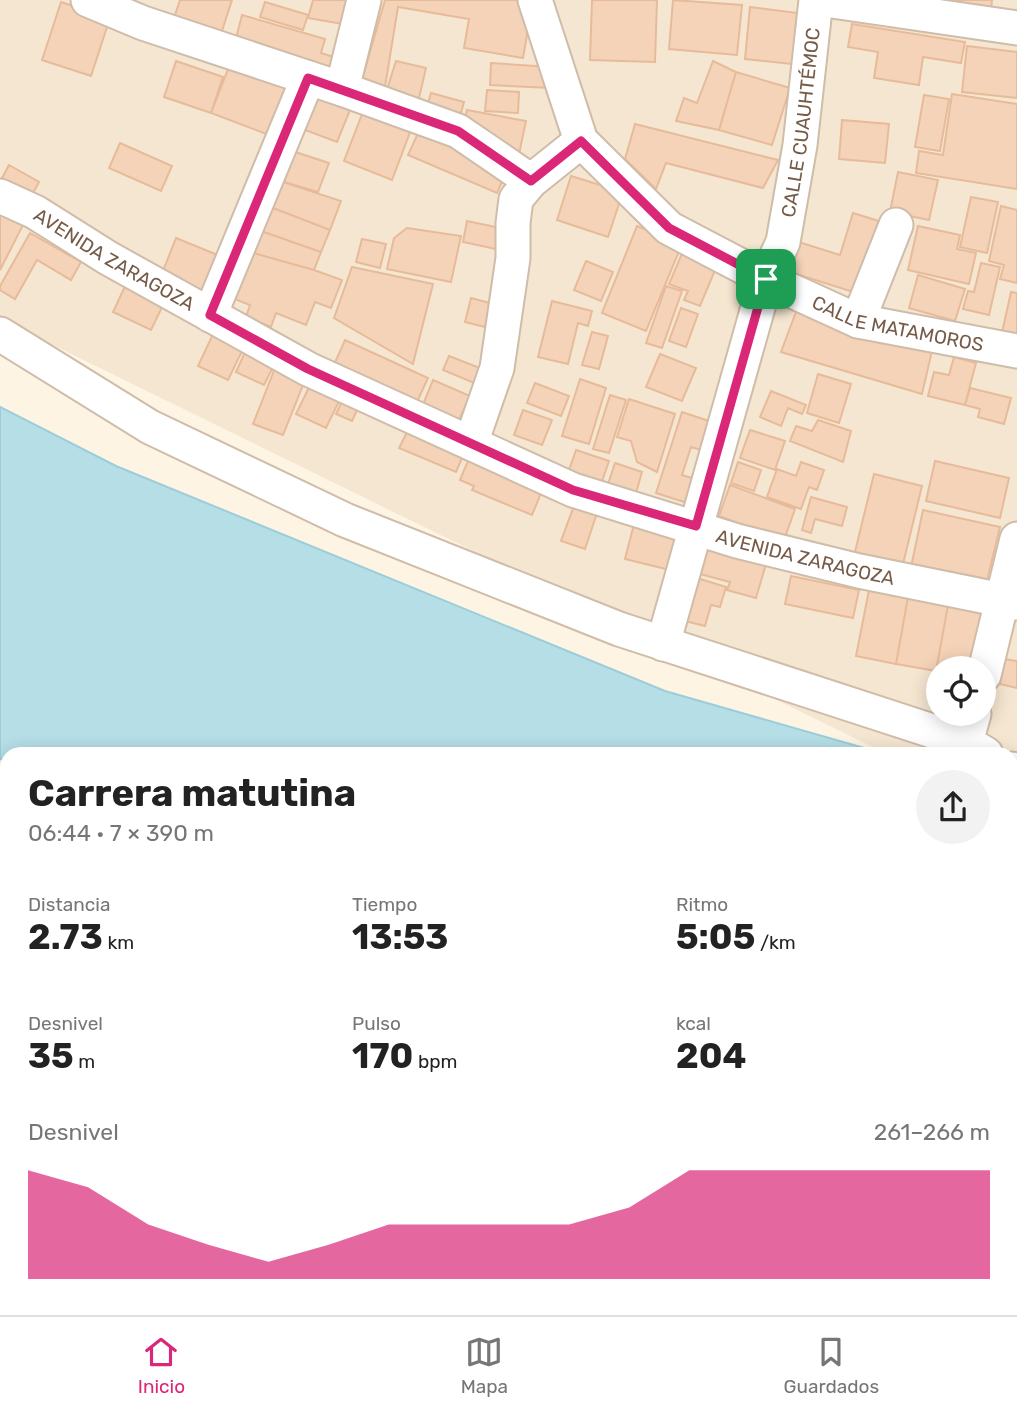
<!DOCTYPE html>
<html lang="es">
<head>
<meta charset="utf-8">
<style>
	:root { --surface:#fff; --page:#f2f2f2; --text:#222; --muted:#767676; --line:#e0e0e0; --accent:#db2777 }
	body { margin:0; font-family:Rubik,sans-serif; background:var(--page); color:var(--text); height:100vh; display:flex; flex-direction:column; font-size:26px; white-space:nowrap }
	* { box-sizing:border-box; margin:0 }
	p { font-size:23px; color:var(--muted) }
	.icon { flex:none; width:38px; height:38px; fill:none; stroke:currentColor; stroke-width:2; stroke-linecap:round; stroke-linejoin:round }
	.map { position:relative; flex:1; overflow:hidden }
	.panel { position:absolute; left:0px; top:747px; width:1018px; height:569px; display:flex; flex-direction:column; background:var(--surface); border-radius:21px 21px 0 0; box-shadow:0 4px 18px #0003 }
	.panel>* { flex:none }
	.tools { position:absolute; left:926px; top:656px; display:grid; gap:14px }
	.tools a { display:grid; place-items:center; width:70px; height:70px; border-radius:50%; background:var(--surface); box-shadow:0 4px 18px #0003; font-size:35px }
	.pin { position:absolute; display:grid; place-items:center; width:60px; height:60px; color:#fff; margin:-30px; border-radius:14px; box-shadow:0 4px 10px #0006 }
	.round { display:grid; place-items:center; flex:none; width:74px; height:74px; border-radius:37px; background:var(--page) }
	.summary { display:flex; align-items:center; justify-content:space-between; height:119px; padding:0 28px }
	h1 { font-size:38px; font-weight:700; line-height:52px }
	.stats { display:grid; grid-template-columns:repeat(3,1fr); gap:10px; height:119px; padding:7px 28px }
	.stats div { display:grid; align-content:center }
	.stats b { font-size:35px; font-weight:700 }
	.stats small { font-size:19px; font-weight:400 }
	.stats p { font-size:19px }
	.chart { height:196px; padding:14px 28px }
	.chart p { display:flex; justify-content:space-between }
	.chart svg { width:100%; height:126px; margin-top:7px; fill:var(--accent); opacity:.7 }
	.menu { display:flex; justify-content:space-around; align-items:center; height:98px; border-top:2px solid var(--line); background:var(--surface); font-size:19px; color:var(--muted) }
	.menu a { display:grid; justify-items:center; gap:4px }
	.menu .selected { color:var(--accent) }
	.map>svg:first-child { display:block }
	.residential { fill:#f5e6d1; fill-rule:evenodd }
	.water { fill:#b6dee7; stroke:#9ccdd9; stroke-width:2 }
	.building { fill:#f4d3b9; stroke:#e7bb99; stroke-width:2 }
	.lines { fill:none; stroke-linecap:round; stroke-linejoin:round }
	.minor-casing { stroke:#cfbca9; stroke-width:37 }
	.minor { stroke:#fff; stroke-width:33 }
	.route-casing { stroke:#fff; stroke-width:14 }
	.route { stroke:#db2777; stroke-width:9 }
	.labels { text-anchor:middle; stroke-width:5; stroke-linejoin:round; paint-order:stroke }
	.street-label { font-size:19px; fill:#765b48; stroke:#fff8ea }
</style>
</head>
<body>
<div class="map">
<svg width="1017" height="1315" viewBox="0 0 1017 1315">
	<rect width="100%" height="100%" fill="#fdf4e3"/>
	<path class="residential" d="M 0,0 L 1017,0 L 1017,818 L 1012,815 L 1012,754 L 887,754 L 0,319 ZM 938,668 L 984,668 L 984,714 L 938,714 Z"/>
	<path class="water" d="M 0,407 L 116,466 L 665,691 L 885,754 L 7,754 L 7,762 L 0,759 Z
		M 1012,809 L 1017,812 L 1017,1303 L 1012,1303 Z"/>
	<path class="building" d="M 180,0 L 232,0 L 219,40 L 172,24 Z
		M 313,0 L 354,0 L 349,25 L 308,18 Z
		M 385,0 L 533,0 L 523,58 L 464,48 L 469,19 L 398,7 L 384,93 L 361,83 Z
		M 592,0 L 657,0 L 655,62 L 590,60 Z
		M 673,0 L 742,5 L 737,55 L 669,49 Z
		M 934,0 L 992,0 L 991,10 Z
		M 61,2 L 110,18 L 91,76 L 42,60 Z
		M 265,2 L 308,15 L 303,30 L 260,17 Z
		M 750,7 L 806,14 L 800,65 L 745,59 Z
		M 242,15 L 325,39 L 321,53 L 343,60 L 338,76 L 234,46 Z
		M 852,24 L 965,42 L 961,63 L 923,57 L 919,85 L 874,78 L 878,52 L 848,47 Z
		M 967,46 L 1017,52 L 1017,98 L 962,92 Z
		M 176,61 L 223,77 L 211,113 L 164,97 Z
		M 396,61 L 426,68 L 416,111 L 384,99 Z
		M 713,61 L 736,72 L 719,130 L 676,121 L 684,98 L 697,103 Z
		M 491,63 L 551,67 L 550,88 L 490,85 Z
		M 230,64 L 296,88 L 277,138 L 211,113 Z
		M 736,72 L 790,88 L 772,145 L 719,130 Z
		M 312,90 L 352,105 L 337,142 L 297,127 Z
		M 487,90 L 519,92 L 518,113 L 485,111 Z
		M 431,93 L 464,102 L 458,123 L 425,113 Z
		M 952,94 L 1017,104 L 1017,189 L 916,173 L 919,151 L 943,155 Z
		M 924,95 L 949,99 L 940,151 L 915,147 Z
		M 364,109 L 412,127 L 392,180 L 344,161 Z
		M 467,110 L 526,121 L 519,154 L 463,129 Z
		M 842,120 L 889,124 L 885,163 L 839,159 Z
		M 635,124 L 778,160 L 763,188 L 666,163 L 656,189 L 625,159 Z
		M 419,131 L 507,170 L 497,193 L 408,155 Z
		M 120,143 L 172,166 L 161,191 L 109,168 Z
		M 289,150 L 329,163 L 318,192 L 277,180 Z
		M 9,165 L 39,182 L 30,199 L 0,182 Z
		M 898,172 L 938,180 L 929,220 L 890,212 Z
		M 571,176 L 623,192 L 608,237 L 557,220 Z
		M 277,180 L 341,201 L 330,230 L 268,206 Z
		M 971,197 L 998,202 L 987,253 L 960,247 Z
		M 268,206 L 330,230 L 321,252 L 258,230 Z
		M 1001,206 L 1017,210 L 1017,283 L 1000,279 L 1004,265 L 989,261 Z
		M 0,211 L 24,223 L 0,270 Z
		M 853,213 L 885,223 L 863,295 L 777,268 L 786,238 L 840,255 Z
		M 467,221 L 505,229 L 501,250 L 463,242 Z
		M 637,226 L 682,244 L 646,331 L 602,313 Z
		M 918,226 L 960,235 L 957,249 L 976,253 L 969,284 L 908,270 Z
		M 407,228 L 461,236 L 451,282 L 387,269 L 394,238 Z
		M 258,230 L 321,252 L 314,270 L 250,252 Z
		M 30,233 L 81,262 L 71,280 L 37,260 L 15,299 L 0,290 L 0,286 Z
		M 176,238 L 225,258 L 209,296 L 161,276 Z
		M 362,239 L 386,244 L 380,268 L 356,262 Z
		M 684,249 L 718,263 L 700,306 L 684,300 L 688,291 L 669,284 Z
		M 250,252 L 314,270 L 342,280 L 331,308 L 315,302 L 306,325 L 276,313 L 271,327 L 246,317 L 250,305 L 232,298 Z
		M 586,261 L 613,272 L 601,301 L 574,290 Z
		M 981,263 L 1000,267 L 989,315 L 963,309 L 968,291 L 974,292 Z
		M 352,267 L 433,284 L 413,364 L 334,318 Z
		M 918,275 L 965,289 L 955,321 L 909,308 Z
		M 127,282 L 166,299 L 151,330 L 113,312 Z
		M 666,286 L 682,291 L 662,348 L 646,343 Z
		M 1011,292 L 1017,293 L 1017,341 L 1001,337 Z
		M 471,298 L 490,303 L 485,327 L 465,322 Z
		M 552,301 L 592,311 L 588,326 L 578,323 L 568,364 L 538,357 Z
		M 800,301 L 932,351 L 922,394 L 781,352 Z
		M 681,308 L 698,314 L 686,347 L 669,341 Z
		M 214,332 L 244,347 L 228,380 L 198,366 Z
		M 592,332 L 608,336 L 599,369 L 582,365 Z
		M 345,340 L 428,378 L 416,404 L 333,367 Z
		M 246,350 L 275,363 L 264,385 L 236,372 Z
		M 660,354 L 696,368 L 682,401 L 646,387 Z
		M 449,356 L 485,370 L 479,385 L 443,370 Z
		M 954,357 L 976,363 L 965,405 L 928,396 L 934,372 L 949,375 Z
		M 275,368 L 305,380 L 283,435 L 253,424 Z
		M 818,374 L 851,384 L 839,423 L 807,413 Z
		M 580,379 L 606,388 L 589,444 L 562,436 Z
		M 433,380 L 470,396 L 458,422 L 422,407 Z
		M 312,381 L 342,395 L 326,428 L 296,414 Z
		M 535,383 L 569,396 L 561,416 L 527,403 Z
		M 970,388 L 1011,398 L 1004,424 L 978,417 L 980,409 L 965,405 Z
		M 771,391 L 806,405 L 802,414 L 788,408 L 781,426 L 760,417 Z
		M 610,395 L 626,400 L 609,453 L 593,449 Z
		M 343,399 L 359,406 L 352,421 L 336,414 Z
		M 629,399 L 675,414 L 657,472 L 637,462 L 631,441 L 617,437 Z
		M 523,410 L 552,420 L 542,445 L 514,435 Z
		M 682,412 L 724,426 L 715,454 L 691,447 L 682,475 L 708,483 L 700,507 L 656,493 Z
		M 818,420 L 851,431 L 843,462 L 790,441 L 796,426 L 812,431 Z
		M 408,430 L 463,456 L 456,472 L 399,448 Z
		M 750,430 L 785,441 L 775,470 L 740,458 Z
		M 576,450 L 609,461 L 601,484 L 568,473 Z
		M 470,456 L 544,486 L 532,515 L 472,490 L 474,486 L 460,480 Z
		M 935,461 L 1009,478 L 1000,518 L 926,501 Z
		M 738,462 L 761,470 L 754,491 L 731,483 Z
		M 801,462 L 824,470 L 817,490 L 809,487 L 801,509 L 767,497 L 777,469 L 796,476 Z
		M 615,463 L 642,472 L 636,493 L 608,484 Z
		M 874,474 L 922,486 L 902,568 L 854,556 Z
		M 730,485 L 795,509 L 784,540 L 719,516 Z
		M 811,497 L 847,507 L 842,526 L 815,519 L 811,533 L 802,530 Z
		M 575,503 L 598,510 L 585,549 L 561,541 Z
		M 923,510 L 1000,527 L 985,589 L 910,572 Z
		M 634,524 L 683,537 L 674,571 L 625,559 Z
		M 708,547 L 766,564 L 756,598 L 727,590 L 730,582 L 700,574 Z
		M 791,576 L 859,590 L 853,618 L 785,604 Z
		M 697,578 L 726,587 L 720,607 L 711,605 L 705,626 L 685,621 Z
		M 869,590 L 908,597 L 896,664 L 856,656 Z
		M 908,597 L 948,605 L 936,671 L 896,664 Z
		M 948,605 L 987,612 L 977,668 L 938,668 L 938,671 L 936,671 Z
		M 1004,659 L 1017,661 L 1017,688 L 1000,684 Z"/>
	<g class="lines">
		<defs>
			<g id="minor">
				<path d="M 88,0 L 143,23 L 342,89 L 458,131 L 531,181"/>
				<path id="s1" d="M 535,0 L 581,141 L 669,228 L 766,279 L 858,321 L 1017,351"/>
				<path d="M 825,0 L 1017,28"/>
				<path d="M 342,89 L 364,0"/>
				<path id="s2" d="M 0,196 L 35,212 L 108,258 L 308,369 L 573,490 L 737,541 L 859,571 L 1017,603"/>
				<path d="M 210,315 L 308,78"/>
				<path d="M 858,321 L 896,225"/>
				<path d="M 0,334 L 150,427 L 345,520 L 619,629 L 966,742 L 986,754"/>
				<path d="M 471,443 L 497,368 L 513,258 L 513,223 L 516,199 L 531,181 L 581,141"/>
				<path id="s3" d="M 663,644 L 766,279 L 783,242 L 800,145 L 816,0"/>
				<path d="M 984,675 L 1017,539"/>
				<path d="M 966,742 L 974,714"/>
				<path d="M 1012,769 L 1017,772"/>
			</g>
		</defs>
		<use href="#minor" class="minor-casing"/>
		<use href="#minor" class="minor"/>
	</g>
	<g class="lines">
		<defs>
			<path id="route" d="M 308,78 L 458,131 L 531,181 L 581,141 L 669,228 L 766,279 L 696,526 L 573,490 L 308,369 L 210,315 Z"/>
		</defs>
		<use href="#route" class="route-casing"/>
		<use href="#route" class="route"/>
	</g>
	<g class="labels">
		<g class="street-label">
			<text dy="7" stroke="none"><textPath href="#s3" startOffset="541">CALLE CUAUHTÉMOC</textPath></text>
			<text dy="7" stroke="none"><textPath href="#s2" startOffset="131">AVENIDA ZARAGOZA</textPath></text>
			<text dy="7" stroke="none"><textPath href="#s1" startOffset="522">CALLE MATAMOROS</textPath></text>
			<text dy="7" stroke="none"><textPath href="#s2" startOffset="887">AVENIDA ZARAGOZA</textPath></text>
		</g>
	</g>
</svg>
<div class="tools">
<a><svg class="icon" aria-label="locate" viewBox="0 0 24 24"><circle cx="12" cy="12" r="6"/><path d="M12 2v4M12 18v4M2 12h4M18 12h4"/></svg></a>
</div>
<div class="pin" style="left:766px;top:279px;background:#1e9e55"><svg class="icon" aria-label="arrive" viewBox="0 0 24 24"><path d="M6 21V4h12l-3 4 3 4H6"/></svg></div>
<section class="panel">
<div class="summary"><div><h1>Carrera matutina</h1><p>06:44 · 7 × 390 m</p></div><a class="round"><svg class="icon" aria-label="share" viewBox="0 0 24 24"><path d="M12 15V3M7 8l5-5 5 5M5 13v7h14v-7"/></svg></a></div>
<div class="stats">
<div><p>Distancia</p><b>2.73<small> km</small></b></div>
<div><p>Tiempo</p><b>13:53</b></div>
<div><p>Ritmo</p><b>5:05<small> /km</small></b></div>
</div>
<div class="stats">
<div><p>Desnivel</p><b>35<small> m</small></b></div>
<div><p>Pulso</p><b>170<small> bpm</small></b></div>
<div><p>kcal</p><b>204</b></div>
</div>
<div class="chart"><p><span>Desnivel</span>261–266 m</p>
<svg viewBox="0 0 160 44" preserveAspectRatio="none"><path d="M0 44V6L10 12L20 25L30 32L40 38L50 32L60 25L70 25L80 25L90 25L100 19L110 6L120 6L130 6L140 6L150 6L160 6V44z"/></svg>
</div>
</section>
</div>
<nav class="menu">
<a class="selected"><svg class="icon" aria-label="home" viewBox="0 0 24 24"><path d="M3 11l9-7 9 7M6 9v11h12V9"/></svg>Inicio</a>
<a><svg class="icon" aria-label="map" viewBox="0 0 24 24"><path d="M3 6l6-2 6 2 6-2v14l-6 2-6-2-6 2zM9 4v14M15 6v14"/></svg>Mapa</a>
<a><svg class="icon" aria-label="saved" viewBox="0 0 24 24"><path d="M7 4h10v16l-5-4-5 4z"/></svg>Guardados</a>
</nav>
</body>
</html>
